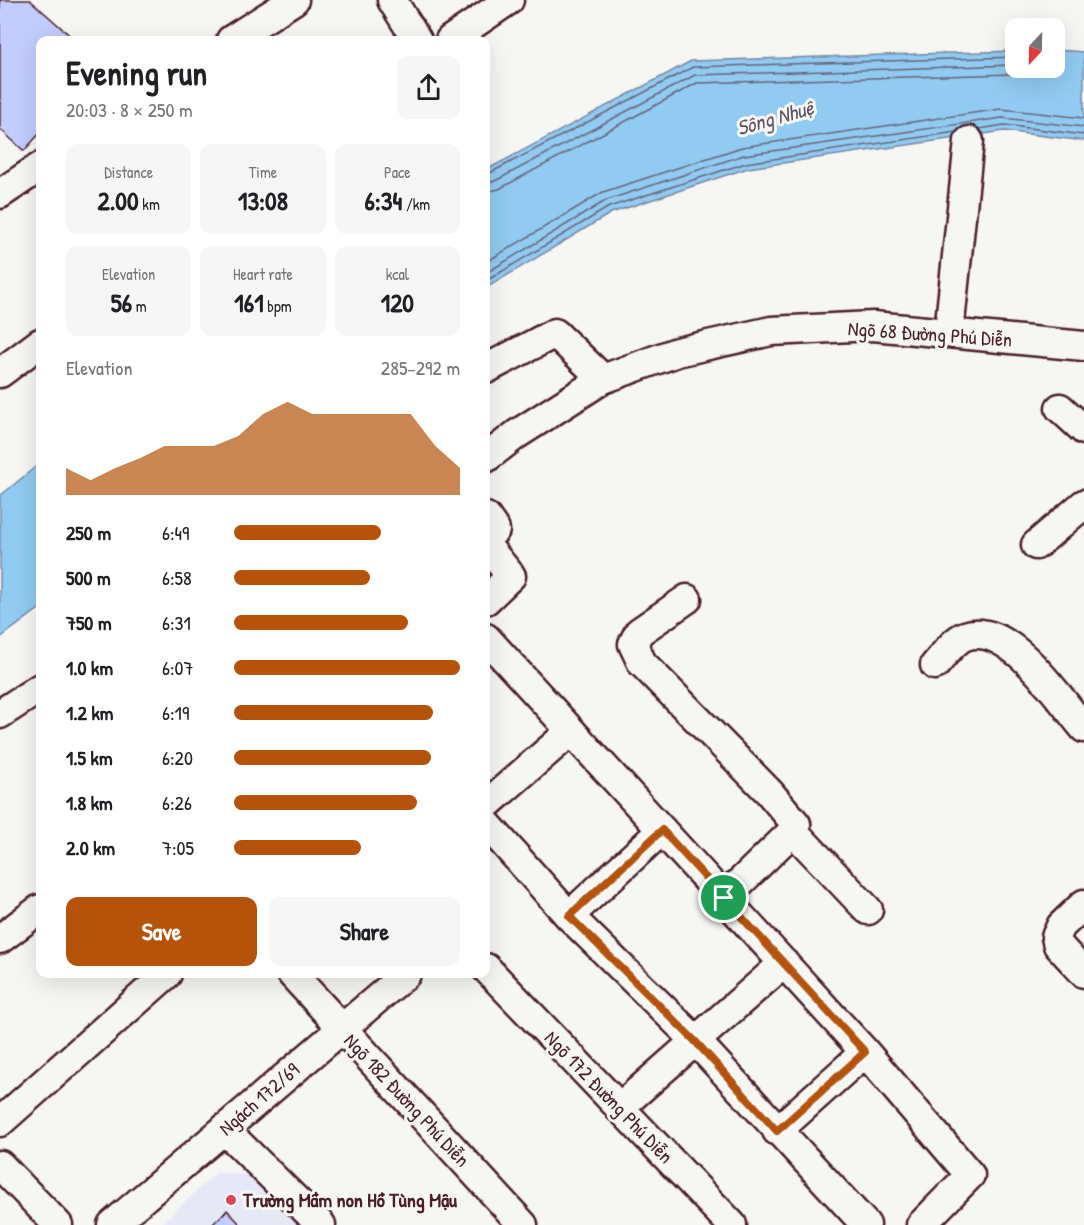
<!DOCTYPE html>
<html lang="en">
<head>
<meta charset="utf-8">
<style>
	:root { --surface:#fff; --page:#f6f6f6; --text:#202124; --muted:#757577; --accent:#b45309 }
	body { margin:0; font-family:"Patrick Hand",sans-serif; background:var(--page); color:var(--text); height:100vh; display:flex; flex-direction:column; font-size:22px; white-space:nowrap }
	* { box-sizing:border-box; margin:0 }
	p { font-size:20px; color:var(--muted) }
	.icon { flex:none; width:33px; height:33px; fill:none; stroke:currentColor; stroke-width:2; stroke-linecap:round; stroke-linejoin:round }
	.map { position:relative; flex:1; overflow:hidden }
	.drawer { position:absolute; left:36px; top:36px; width:454px; height:942px; display:flex; flex-direction:column; background:var(--surface); border-radius:12px; box-shadow:0 6px 24px #0002 }
	.drawer>* { flex:none }
	.needle { width:39px; rotate:202deg }
	.controls { position:absolute; left:1005px; top:18px; display:grid; gap:12px }
	.controls a { display:grid; place-items:center; width:60px; height:60px; border-radius:12px; background:var(--surface); box-shadow:0 6px 24px #0002; font-size:30px }
	.pin { position:absolute; display:grid; place-items:center; width:51px; height:51px; color:#fff; margin:-26px; border:3px solid #fff; border-radius:50%; box-shadow:0 2px 6px #0007 }
	.round { display:grid; place-items:center; flex:none; width:63px; height:63px; border-radius:12px; background:var(--page) }
	.head { display:flex; align-items:center; justify-content:space-between; height:102px; padding:0 30px }
	h1 { font-size:33px; font-weight:700; line-height:45px }
	.metrics { display:grid; grid-template-columns:repeat(3,1fr); gap:9px; height:102px; padding:6px 30px }
	.metrics div { display:grid; align-content:center; border-radius:12px; background:var(--page); text-align:center }
	.metrics b { font-size:26px; font-weight:700 }
	.metrics small { font-size:16px; font-weight:400 }
	.metrics p { font-size:16px }
	.chart { height:168px; padding:12px 30px }
	.chart p { display:flex; justify-content:space-between }
	.chart svg { width:100%; height:108px; margin-top:6px; fill:var(--accent); opacity:.7 }
	.cta { display:flex; gap:12px; margin-top:auto; padding:12px 30px }
	.cta a { flex:1; height:69px; border-radius:12px; background:var(--accent); color:#fff; font-size:24px; font-weight:700; line-height:69px; text-align:center }
	.cta a+a { background:var(--page); color:var(--text) }
	ul { padding:0 30px; list-style:none; font-size:20px }
	li { display:grid; grid-template-columns:96px 72px 1fr; align-items:center; height:45px }
	li i { height:15px; border-radius:8px; background:var(--accent) }
	.map>svg:first-child { display:block }
	.built { fill:#e6e9f5 }
	.water { fill:#91cbf1; stroke:#7586a2; stroke-width:1.5 }
	.lines { fill:none; stroke-linecap:round; stroke-linejoin:round }
	.shore { stroke:#66647a; stroke-width:1.5 }
	.building { fill:#c2ccfd; stroke:#4a1f2b; stroke-width:1.5 }
	.minor-casing { stroke:#4a1f2b; stroke-width:33 }
	.minor { stroke:#f6f6f2; stroke-width:28 }
	.route-casing { stroke:#fff; stroke-width:12 }
	.route { stroke:#b45309; stroke-width:8 }
	.poi-dot { fill:#d1495b; stroke:#f6f6f2; stroke-width:2 }
	.labels { text-anchor:middle; stroke-width:6; stroke-linejoin:round; paint-order:stroke }
	.street-label { font-size:20px; fill:#4a1f2b; stroke:#f6f6f2 }
	.poi-label { font-size:20px; font-weight:bold; fill:#4a1f2b; stroke:#f6f6f2; text-anchor:start }
	.water-label { font-size:21px; font-style:italic; fill:#5f5366; stroke:#f6f6f2 }
</style>
</head>
<body>
<div class="map">
<svg width="1084" height="1225" viewBox="0 0 1084 1225">
	<rect width="100%" height="100%" fill="#f6f6f2"/>
	<filter id="ink" filterUnits="userSpaceOnUse"><feTurbulence type="fractalNoise" baseFrequency=".0167" numOctaves="2"/><feDisplacementMap in="SourceGraphic" scale="12" xChannelSelector="R" yChannelSelector="G"/><feConvolveMatrix kernelMatrix="1 2 1 2 8 2 1 2 1" color-interpolation-filters="sRGB"/></filter>
	<g filter="url(#ink)">
		<path class="built" d="M 217,1172 L 249,1175 L 299,1225 L 160,1225 Z"/>
		<path class="water" d="M 1055,50 L 1084,52 L 1084,141 L 1004,131 L 748,168 L 611,213 L 486,288 L 486,170 L 691,61 L 1015,51 L 1016,68 L 1054,68 Z
			M 40,463 L 40,608 L 0,638 L 0,496 Z"/>
		<g class="lines">
			<path class="shore" d="M 979,129 L 1004,125 L 1084,135
				M 486,175 L 693,67 L 1016,57
				M 486,183 L 495,181 L 695,75 L 1016,65
				M 486,192 L 499,189 L 697,83 L 1015,74 L 1030,68
				M 486,262 L 603,192 L 742,147 L 1001,109 L 1084,118
				M 486,273 L 607,200 L 744,155 L 1002,118 L 1084,127
				M 486,281 L 609,207 L 746,163 L 956,132"/>
		</g>
		<path class="building" d="M 0,0 L 30,0 L 75,40 L 40,40 L 40,133 L 24,151 L 0,129 Z
			M 227,1210 L 241,1225 L 212,1225 Z"/>
		<g class="lines">
			<defs>
				<path id="minor" d="M 392,0 L 417,40
					M 231,40 L 294,0
					M 450,40 L 509,0
					M 0,194 L 40,167
					M 949,332 L 969,141
					M 486,369 L 555,333 L 603,379
					M 0,373 L 40,343
					M 1060,408 L 1084,430
					M 486,458 L 517,434 L 603,379 L 677,352 L 771,331 L 873,326 L 1084,346
					M 486,517 L 495,530 L 486,537
					M 486,545 L 511,576 L 486,600
					M 1036,545 L 1084,504
					M 687,599 L 639,632 L 633,644 L 642,663 L 769,792 L 796,824 L 793,831 L 724,898
					M 486,638 L 865,1052 L 970,1175 L 921,1225
					M 935,665 C 943,656 953,641 965,636 C 1009,620 1060,700 1084,728
					M 0,714 L 40,688
					M 486,805 L 571,731
					M 486,823 L 569,916 L 694,1039 L 866,1225
					M 793,831 L 868,910
					M 1084,904 L 1061,926 L 1056,937 L 1058,945 L 1084,973
					M 569,916 L 662,830
					M 0,939 L 40,909
					M 486,968 L 732,1225
					M 292,974 L 523,1225
					M 619,1108 L 784,963
					M 0,1122 L 167,974
					M 224,1129 L 321,1225
					M 777,1131 L 865,1052
					M 0,1165 L 58,1225
					M 112,1225 L 406,974"/>
			</defs>
			<use href="#minor" class="minor-casing"/>
			<use href="#minor" class="minor"/>
		</g>
	</g>
	<g class="lines" filter="url(#ink)">
		<defs>
			<path id="route" d="M 662,830 L 865,1052 L 777,1131 L 694,1040 L 569,916 Z"/>
		</defs>
		<use href="#route" class="route-casing"/>
		<use href="#route" class="route"/>
	</g>
	<circle class="poi-dot" cx="231" cy="1200" r="6"/>
	<g class="labels">
		<g class="street-label">
			<text transform="translate(930 334) rotate(4)" y="7">Ngõ 68 Đường Phú Diễn</text>
			<text transform="translate(609 1097) rotate(46)" y="7">Ngõ 172 Đường Phú Diễn</text>
			<text transform="translate(259 1099) rotate(-41)" y="7">Ngách 172/69</text>
			<text transform="translate(407 1100) rotate(47)" y="7">Ngõ 182 Đường Phú Diễn</text>
		</g>
		<g class="poi-label">
			<text x="243" y="1207">Trường Mầm non Hồ Tùng Mậu</text>
		</g>
		<g class="water-label">
			<text transform="translate(775 118) rotate(-16)" y="7">Sông Nhuệ</text>
		</g>
	</g>
</svg>
<div class="controls">
<a><svg class="needle" viewBox="-14 -14 28 28"><path d="M0-13l5 13h-10z" fill="#e53935"/><path d="M0 13l5-13h-10z" fill="#757577"/></svg></a>
</div>
<div class="pin" style="left:724px;top:898px;background:#1e9e55"><svg class="icon" aria-label="arrive" viewBox="0 0 24 24"><path d="M6 21V4h12l-3 4 3 4H6"/></svg></div>
<section class="drawer">
<div class="head"><div><h1>Evening run</h1><p>20:03 · 8 × 250 m</p></div><a class="round"><svg class="icon" aria-label="share" viewBox="0 0 24 24"><path d="M12 15V3M7 8l5-5 5 5M5 13v7h14v-7"/></svg></a></div>
<div class="metrics">
<div><p>Distance</p><b>2.00<small> km</small></b></div>
<div><p>Time</p><b>13:08</b></div>
<div><p>Pace</p><b>6:34<small> /km</small></b></div>
</div>
<div class="metrics">
<div><p>Elevation</p><b>56<small> m</small></b></div>
<div><p>Heart rate</p><b>161<small> bpm</small></b></div>
<div><p>kcal</p><b>120</b></div>
</div>
<div class="chart"><p><span>Elevation</span>285–292 m</p>
<svg viewBox="0 0 160 44" preserveAspectRatio="none"><path d="M0 44V33L10 38L20 33L30 29L40 24L50 24L60 24L70 20L80 11L90 6L100 11L110 11L120 11L130 11L140 11L150 24L160 33V44z"/></svg>
</div>
<ul>
<li><b>250 m</b>6:49<i style="width:65%"></i></li>
<li><b>500 m</b>6:58<i style="width:60%"></i></li>
<li><b>750 m</b>6:31<i style="width:77%"></i></li>
<li><b>1.0 km</b>6:07<i style="width:100%"></i></li>
<li><b>1.2 km</b>6:19<i style="width:88%"></i></li>
<li><b>1.5 km</b>6:20<i style="width:87%"></i></li>
<li><b>1.8 km</b>6:26<i style="width:81%"></i></li>
<li><b>2.0 km</b>7:05<i style="width:56%"></i></li>
</ul>
<div class="cta"><a>Save</a><a>Share</a></div>
</section>
</div>
</body>
</html>
